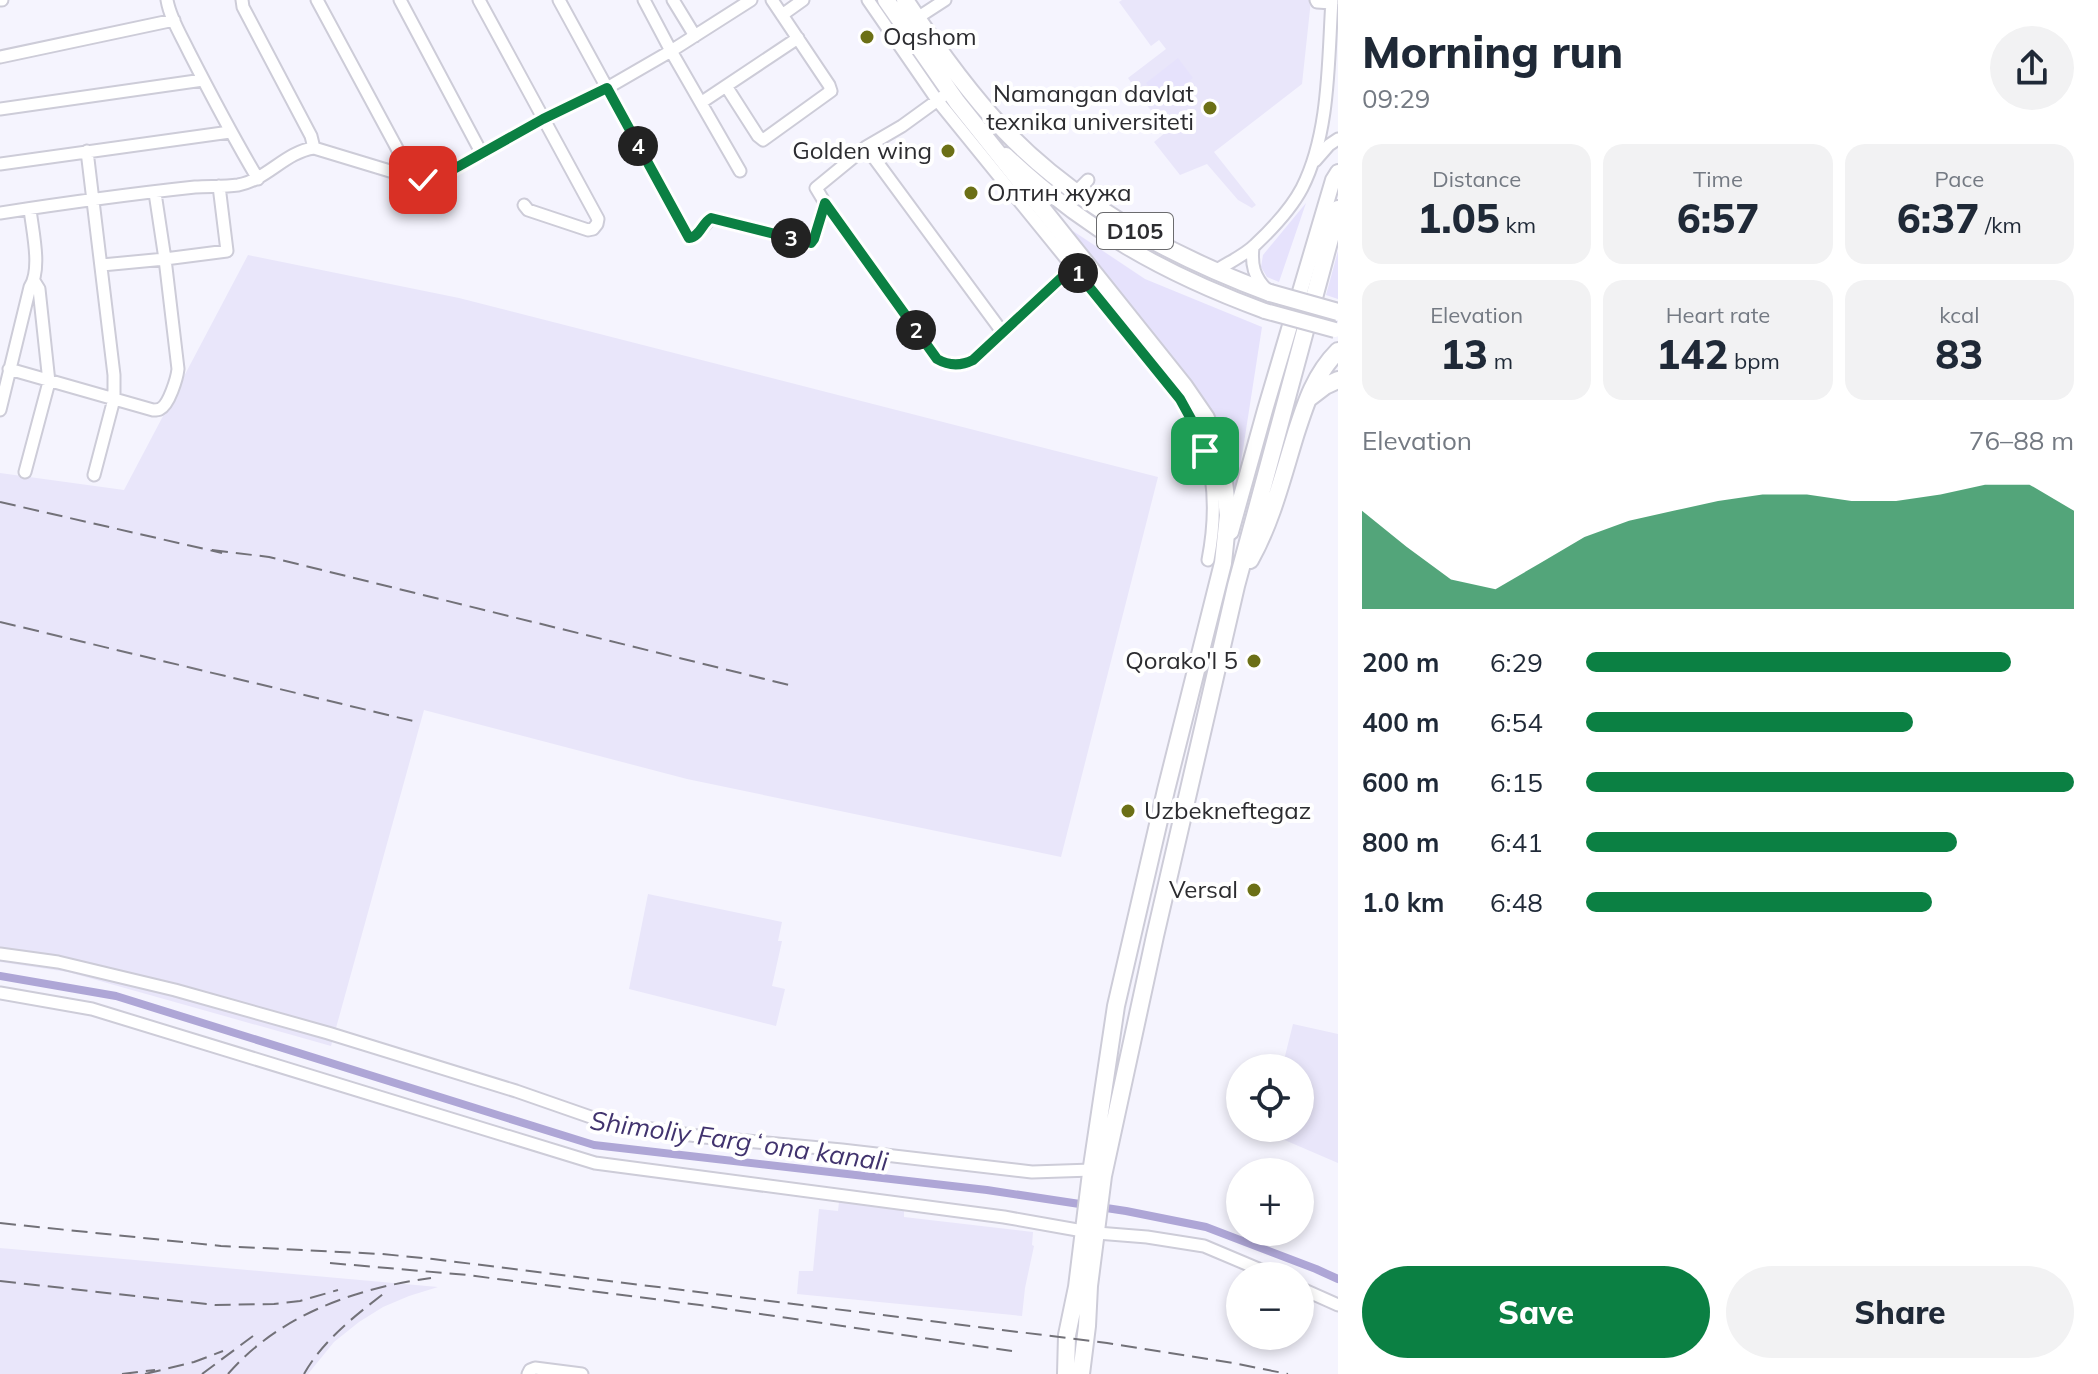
<!DOCTYPE html>
<html lang="en">
<head>
<meta charset="utf-8">
<style>
	:root { --surface:#fff; --page:#f2f2f3; --text:#1f2937; --muted:#747a83; --accent:#0b8043 }
	body { margin:0; font-family:Mulish,sans-serif; background:var(--page); color:var(--text); height:100vh; display:flex; flex-direction:column; font-size:30px; white-space:nowrap }
	* { box-sizing:border-box; margin:0 }
	p { font-size:26px; color:var(--muted) }
	.icon { flex:none; width:44px; height:44px; fill:none; stroke:currentColor; stroke-width:2; stroke-linecap:round; stroke-linejoin:round }
	.map { position:relative; flex:1; overflow:hidden }
	.side { display:flex; flex-direction:column; background:var(--surface); width:760px }
	.side>* { flex:none }
	.tools { position:absolute; left:1226px; top:1054px; display:grid; gap:16px }
	.tools a { display:grid; place-items:center; width:88px; height:88px; border-radius:50%; background:var(--surface); box-shadow:0 4px 12px #0003; font-size:40px }
	.pin { position:absolute; display:grid; place-items:center; width:68px; height:68px; color:#fff; margin:-34px; border-radius:16px; box-shadow:0 4px 12px #0006 }
	.km { position:absolute; width:40px; height:40px; margin:-20px; border-radius:50%; background:#222; color:#fff; font-size:22px; line-height:40px; text-align:center }
	.round { display:grid; place-items:center; flex:none; width:84px; height:84px; border-radius:42px; background:var(--page) }
	.head { display:flex; align-items:center; justify-content:space-between; height:136px; padding:0 24px }
	h1 { font-size:44px; font-weight:800; line-height:60px }
	.metrics { display:grid; grid-template-columns:repeat(3,1fr); gap:12px; height:136px; padding:8px 24px }
	.metrics div { display:grid; align-content:center; border-radius:20px; background:var(--page); text-align:center }
	.metrics b { font-size:40px; font-weight:800 }
	.metrics small { font-size:22px; font-weight:400 }
	.metrics p { font-size:22px }
	.chart { height:224px; padding:16px 24px }
	.chart p { display:flex; justify-content:space-between }
	.chart svg { width:100%; height:144px; margin-top:8px; fill:var(--accent); opacity:.7 }
	.primary-button { display:flex; gap:16px; margin-top:auto; padding:16px 24px }
	.primary-button a { flex:1; height:92px; border-radius:48px; background:var(--accent); color:#fff; font-size:32px; font-weight:800; line-height:92px; text-align:center }
	.primary-button a+a { background:var(--page); color:var(--text) }
	ul { padding:0 24px; list-style:none; font-size:26px }
	li { display:grid; grid-template-columns:128px 96px 1fr; align-items:center; height:60px }
	li i { height:20px; border-radius:10px; background:var(--accent) }
	main { display:flex; flex:1; min-height:0 }
	.map>svg:first-child { display:block }
	.built { fill:#e9e6fa }
	.green { fill:#e6e2fc }
	.lines { fill:none; stroke-linecap:round; stroke-linejoin:round }
	.canal { stroke:#aea6d6; stroke-width:8 }
	.minor-casing { stroke:#cdccd8; stroke-width:15 }
	.major-casing { stroke:#cdccd8; stroke-width:18 }
	.highway-casing { stroke:#cdccd8; stroke-width:20 }
	.minor { stroke:#fff; stroke-width:11 }
	.major { stroke:#fff; stroke-width:14 }
	.highway { stroke:#fff; stroke-width:16 }
	.rail { stroke:#727178; stroke-width:2; stroke-dasharray:16 8; stroke-linecap:butt }
	.major-bridge-casing { stroke:#cdccd8; stroke-width:18; stroke-linecap:butt }
	.highway-bridge-casing { stroke:#cdccd8; stroke-width:20; stroke-linecap:butt }
	.major-bridge { stroke:#fff; stroke-width:14 }
	.highway-bridge { stroke:#fff; stroke-width:16 }
	.route-casing { stroke:#fff; stroke-width:16 }
	.route { stroke:#0b8043; stroke-width:10 }
	.poi-dot { fill:#6c7016; stroke:#fff; stroke-width:3 }
	.labels { text-anchor:middle; stroke-width:8; stroke-linejoin:round; paint-order:stroke }
	.shield { fill:#fff; stroke:#6b6b6e; stroke-width:2 }
	.shield-label { font-size:22px; font-weight:bold; fill:#2c2c30 }
	.poi-label { font-size:24px; fill:#2c2c30; stroke:#fff; text-anchor:end }
	.water-label { font-size:26px; font-style:italic; fill:#41336e; stroke:#fff }
</style>
</head>
<body>
<main>
<div class="map">
<svg width="1338" height="1374" viewBox="0 0 1338 1374">
	<rect width="100%" height="100%" fill="#f5f4fe"/>
	<path class="built" d="M 1122,0 L 1311,0 L 1302,84 L 1214,152 L 1256,205 L 1252,208 L 1238,200 L 1207,164 L 1180,175 L 1154,142 L 1166,132 L 1128,78 L 1166,49 L 1159,40 L 1151,46 L 1119,2 Z
		M 248,255 L 459,298 L 1158,477 L 1061,857 L 687,779 L 424,710 L 331,1046 L 68,972 L 0,962 L 0,473 L 124,490 Z
		M 648,894 L 782,922 L 778,941 L 782,941 L 772,986 L 785,989 L 776,1026 L 629,989 Z
		M 1293,1024 L 1338,1034 L 1338,1163 L 1266,1132 L 1267,1128 L 1300,1128 L 1300,1068 L 1282,1068 Z
		M 839,1202 L 904,1208 L 904,1217 L 1033,1232 L 1032,1245 L 1034,1246 L 1025,1288 L 1022,1316 L 797,1294 L 799,1271 L 813,1271 L 819,1209 L 838,1211 Z
		M 0,1248 L 438,1287 L 409,1296 L 383,1307 L 359,1322 L 334,1342 L 308,1374 L 0,1374 Z"/>
	<path class="green" d="M 1178,58 L 1193,78 L 1161,103 L 1146,83 Z
		M 1306,203 L 1279,282 L 1267,277 L 1261,267 L 1263,255 Z
		M 1073,231 L 1145,279 L 1262,327 L 1234,507 L 1227,455 L 1212,415 L 1069,234 Z
		M 1338,251 L 1338,299 L 1326,295 Z"/>
	<g class="lines">
		<path class="canal" d="M 0,976 L 116,996 L 594,1145 L 987,1190 L 1126,1211 L 1206,1227 L 1316,1269 L 1338,1279"/>
		<defs>
			<path id="minor" d="M 0,0 L 2,0
				M 167,0 C 170,18 181,35 189,52 C 211,95 233,137 258,179
				M 242,0 L 243,7 L 311,136 L 314,148
				M 317,0 L 413,178
				M 400,0 L 482,154
				M 479,0 L 598,219 L 597,224 L 593,229 L 588,230 L 528,210 L 524,205
				M 559,0 L 689,238 L 696,235 L 711,218 L 811,243 L 814,239 L 825,203
				M 644,0 L 671,51 L 740,171
				M 673,0 L 695,36
				M 868,0 L 937,100 L 1180,399 C 1189,415 1199,431 1205,449 C 1216,485 1215,524 1208,560
				M 1316,0 L 1317,2 L 1332,3
				M 782,15 L 803,0
				M 911,22 L 945,0
				M 0,57 L 174,20
				M 726,86 L 758,136 L 763,140 L 831,91 L 829,85 L 772,0
				M 942,97 L 902,126 L 866,147 L 816,188 L 825,203 L 937,359 C 949,366 961,366 973,360 L 1077,264
				M 702,102 L 798,38
				M 0,109 L 203,80
				M 866,147 L 1003,333
				M 87,151 L 114,375 L 114,399 L 94,475
				M 1315,161 L 1329,145 L 1338,139
				M 0,164 L 230,132
				M 1076,192 L 1088,180
				M 0,213 C 65,203 130,194 195,187 C 209,186 224,187 238,185 C 267,180 285,152 314,148 L 413,178 L 423,180 L 436,179 L 543,119 L 607,88 L 671,51 L 751,0
				M 1253,247 C 1251,265 1254,277 1267,290
				M 102,265 L 165,259 L 155,193
				M 1214,272 C 1227,263 1244,256 1255,245 C 1272,229 1291,209 1302,188 C 1330,133 1328,60 1332,0
				M 9,369 L 153,410 C 155,410 158,410 160,409 C 169,405 177,378 178,369 L 165,259 L 227,251 L 219,186
				M 0,410 L 30,287 C 42,269 32,229 30,209
				M 25,472 L 49,382 L 39,289 L 34,281
				M 0,954 L 58,962 L 175,990 L 328,1033 L 516,1091 L 605,1122 L 704,1137 L 842,1150 L 1032,1172 L 1092,1170
				M 0,993 L 92,1009 L 595,1163 L 1004,1217 L 1083,1231
				M 1097,1233 L 1147,1237 L 1204,1246 L 1275,1276
				M 1300,1288 L 1338,1305
				M 528,1374 L 530,1370 L 535,1368 L 582,1374"/>
			<path id="major" d="M 1006,155 C 1084,229 1164,274 1265,311
				M 1231,532 L 1265,410 L 1333,180 L 1338,172"/>
			<path id="highway" d="M 886,0 L 957,102 L 1184,386 L 1206,418 L 1222,465 L 1228,515 L 1223,563 L 1166,790 L 1116,1006 L 1091,1173 L 1077,1287 L 1067,1335 L 1066,1374
				M 905,0 C 935,46 967,91 1005,131 C 1078,207 1173,257 1270,293
				M 1308,399 L 1325,386 L 1338,380
				M 1250,560 C 1272,521 1283,475 1296,433 C 1306,402 1315,374 1338,351
				M 1081,1374 L 1087,1326 L 1089,1286 L 1103,1176 L 1155,936 L 1236,586 L 1338,209"/>
		</defs>
		<use href="#minor" class="minor-casing"/>
		<use href="#major" class="major-casing"/>
		<use href="#highway" class="highway-casing"/>
		<use href="#minor" class="minor"/>
		<use href="#major" class="major"/>
		<use href="#highway" class="highway"/>
		<path class="rail" d="M 0,502 L 222,553
			M 212,550 L 269,557 L 793,686
			M 0,622 L 413,721
			M 0,1223 L 221,1246 L 382,1254 L 433,1259 L 1107,1343 L 1233,1363 L 1288,1374
			M 330,1263 L 467,1275 L 700,1305 L 1012,1351
			M 0,1281 L 215,1305 L 274,1304 L 300,1301 L 338,1290
			M 122,1374 L 155,1370
			M 145,1374 L 194,1362 L 223,1351
			M 202,1374 L 253,1336
			M 228,1374 C 279,1315 356,1288 431,1278
			M 304,1374 C 323,1340 356,1315 387,1291"/>
		<defs>
			<path id="major-bridge" d="M 1265,311 L 1335,330"/>
			<path id="highway-bridge" d="M 1270,293 L 1338,312"/>
		</defs>
		<use href="#major-bridge" class="major-bridge-casing"/>
		<use href="#highway-bridge" class="highway-bridge-casing"/>
		<use href="#major-bridge" class="major-bridge"/>
		<use href="#highway-bridge" class="highway-bridge"/>
	</g>
	<g class="lines">
		<defs>
			<path id="route" d="M 423,180 L 436,179 L 543,119 L 607,88 L 689,238 C 700,237 702,223 711,218 L 811,243 L 814,239 L 825,203 L 937,359 C 949,366 961,366 973,360 L 1073,267 L 1180,399 L 1196,428 L 1205,451"/>
		</defs>
		<use href="#route" class="route-casing"/>
		<use href="#route" class="route"/>
	</g>
	<g class="poi-dot">
		<circle cx="867" cy="37" r="8"/>
		<circle cx="1210" cy="108" r="8"/>
		<circle cx="948" cy="151" r="8"/>
		<circle cx="971" cy="193" r="8"/>
		<circle cx="1254" cy="661" r="8"/>
		<circle cx="1128" cy="811" r="8"/>
		<circle cx="1254" cy="890" r="8"/>
	</g>
	<g class="labels">
		<rect class="shield" x="1097" y="213" width="76" height="36" rx="6"/>
		<g class="shield-label">
			<text x="1135" y="239">D105</text>
		</g>
		<g class="poi-label">
			<text x="883" y="45" text-anchor="start">Oqshom</text>
			<text x="1194" y="102">Namangan davlat<tspan x="1194" dy="28">texnika universiteti</tspan></text>
			<text x="932" y="159">Golden wing</text>
			<text x="987" y="201" text-anchor="start">Олтин жужа</text>
			<text x="1238" y="669">Qorako'l 5</text>
			<text x="1144" y="819" text-anchor="start">Uzbekneftegaz</text>
			<text x="1238" y="898">Versal</text>
		</g>
		<g class="water-label">
			<text transform="translate(739 1141) rotate(8)" y="9">Shimoliy Fargʻona kanali</text>
		</g>
	</g>
</svg>
<div class="tools">
<a><svg class="icon" aria-label="locate" viewBox="0 0 24 24"><circle cx="12" cy="12" r="6"/><path d="M12 2v4M12 18v4M2 12h4M18 12h4"/></svg></a>
<a>+</a>
<a>−</a>
</div>
<div class="pin" style="left:1205px;top:451px;background:#1e9e55"><svg class="icon" aria-label="arrive" viewBox="0 0 24 24"><path d="M6 21V4h12l-3 4 3 4H6"/></svg></div>
<div class="pin" style="left:423px;top:180px;background:#d93025"><svg class="icon" aria-label="check" viewBox="0 0 24 24"><path d="M5 12l5 5 9-10"/></svg></div>
<b class="km" style="left:1078px;top:273px">1</b>
<b class="km" style="left:916px;top:330px">2</b>
<b class="km" style="left:791px;top:238px">3</b>
<b class="km" style="left:638px;top:146px">4</b>
</div>
<section class="side">
<div class="head"><div><h1>Morning run</h1><p>09:29</p></div><a class="round"><svg class="icon" aria-label="share" viewBox="0 0 24 24"><path d="M12 15V3M7 8l5-5 5 5M5 13v7h14v-7"/></svg></a></div>
<div class="metrics">
<div><p>Distance</p><b>1.05<small> km</small></b></div>
<div><p>Time</p><b>6:57</b></div>
<div><p>Pace</p><b>6:37<small> /km</small></b></div>
</div>
<div class="metrics">
<div><p>Elevation</p><b>13<small> m</small></b></div>
<div><p>Heart rate</p><b>142<small> bpm</small></b></div>
<div><p>kcal</p><b>83</b></div>
</div>
<div class="chart"><p><span>Elevation</span>76–88 m</p>
<svg viewBox="0 0 160 44" preserveAspectRatio="none"><path d="M0 44V14L10 25L20 35L30 38L40 30L50 22L60 17L70 14L80 11L90 9L100 9L110 11L120 11L130 9L140 6L150 6L160 14V44z"/></svg>
</div>
<ul>
<li><b>200 m</b>6:29<i style="width:87%"></i></li>
<li><b>400 m</b>6:54<i style="width:67%"></i></li>
<li><b>600 m</b>6:15<i style="width:100%"></i></li>
<li><b>800 m</b>6:41<i style="width:76%"></i></li>
<li><b>1.0 km</b>6:48<i style="width:71%"></i></li>
</ul>
<div class="primary-button"><a>Save</a><a>Share</a></div>
</section>
</main>
</body>
</html>
